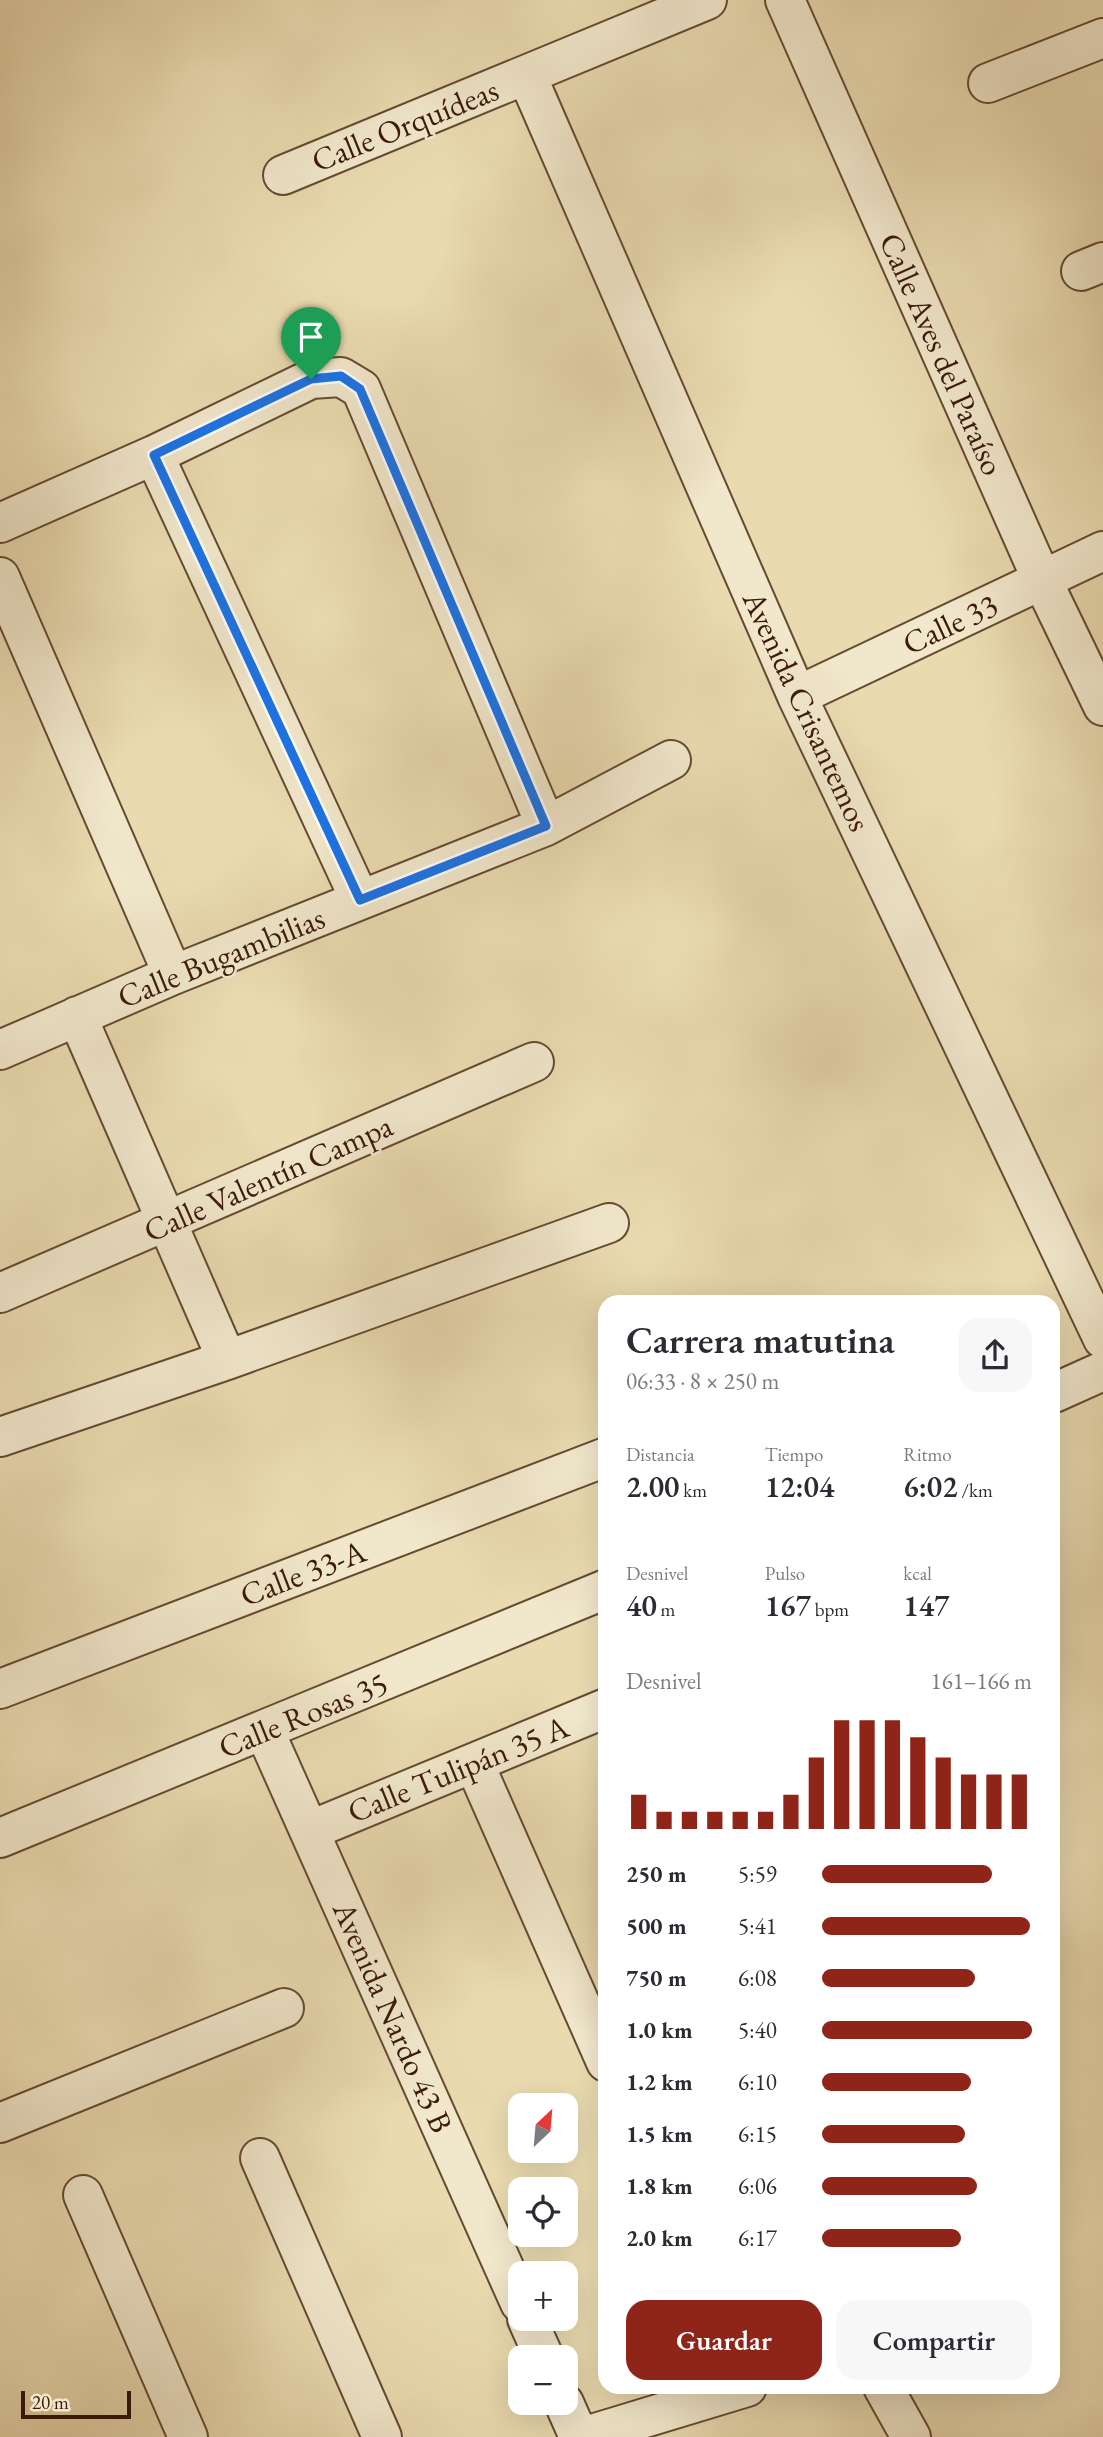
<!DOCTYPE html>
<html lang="es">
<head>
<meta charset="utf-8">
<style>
	:root { --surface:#fff; --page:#f7f7f7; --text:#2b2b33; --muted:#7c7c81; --accent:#8f2418 }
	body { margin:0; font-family:"EB Garamond",serif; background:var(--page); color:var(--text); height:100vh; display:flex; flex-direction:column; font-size:26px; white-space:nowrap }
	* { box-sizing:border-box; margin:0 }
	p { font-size:23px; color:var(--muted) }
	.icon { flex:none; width:38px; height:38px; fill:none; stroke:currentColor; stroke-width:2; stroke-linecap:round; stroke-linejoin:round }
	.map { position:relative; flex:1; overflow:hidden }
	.sheet { position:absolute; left:598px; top:1295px; width:462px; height:1099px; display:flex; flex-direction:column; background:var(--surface); border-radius:21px; box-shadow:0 7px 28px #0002 }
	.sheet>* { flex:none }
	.needle { width:46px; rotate:26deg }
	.buttons { position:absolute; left:508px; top:2093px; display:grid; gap:14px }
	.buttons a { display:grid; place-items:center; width:70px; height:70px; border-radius:14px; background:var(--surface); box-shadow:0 7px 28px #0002; font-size:35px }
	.scale { position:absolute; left:21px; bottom:18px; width:110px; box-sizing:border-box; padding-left:7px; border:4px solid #3b1a09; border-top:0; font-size:19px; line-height:24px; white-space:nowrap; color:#3b1a09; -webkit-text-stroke:5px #f1e7cb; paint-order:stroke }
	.pin { position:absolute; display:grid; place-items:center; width:60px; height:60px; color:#fff; margin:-72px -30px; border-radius:50% 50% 50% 0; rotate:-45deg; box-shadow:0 0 7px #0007 }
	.pin .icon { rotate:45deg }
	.round { display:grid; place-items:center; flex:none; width:74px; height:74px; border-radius:21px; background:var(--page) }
	.headline { display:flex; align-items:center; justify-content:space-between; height:119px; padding:0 28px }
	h1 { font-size:38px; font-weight:600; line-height:52px }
	.metrics { display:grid; grid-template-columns:repeat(3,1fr); gap:10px; height:119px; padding:7px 28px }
	.metrics div { display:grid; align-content:center }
	.metrics b { font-size:30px; font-weight:600 }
	.metrics small { font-size:19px; font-weight:400 }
	.metrics p { font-size:19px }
	.chart { height:196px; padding:14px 28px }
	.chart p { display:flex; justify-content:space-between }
	.chart svg { width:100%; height:126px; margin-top:7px; stroke:var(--accent); stroke-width:6 }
	.primary-button { display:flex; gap:14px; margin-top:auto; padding:14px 28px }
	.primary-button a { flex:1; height:80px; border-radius:21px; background:var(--accent); color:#fff; font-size:28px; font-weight:600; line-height:80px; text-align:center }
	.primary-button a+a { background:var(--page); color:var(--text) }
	ul { padding:0 28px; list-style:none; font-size:23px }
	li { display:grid; grid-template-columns:112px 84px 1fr; align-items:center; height:52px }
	li i { height:18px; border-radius:9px; background:var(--accent) }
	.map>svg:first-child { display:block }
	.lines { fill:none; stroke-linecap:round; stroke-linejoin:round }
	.minor-casing { stroke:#664a32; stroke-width:42 }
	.minor { stroke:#f1e7cb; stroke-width:38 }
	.route-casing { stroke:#fff; stroke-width:14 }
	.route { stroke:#1a73e8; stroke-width:9 }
	.labels { text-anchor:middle; stroke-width:5; stroke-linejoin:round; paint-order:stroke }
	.street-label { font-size:32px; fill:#3b1a09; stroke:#f1e7cb }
</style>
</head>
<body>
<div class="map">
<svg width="1103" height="2437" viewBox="0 0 1103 2437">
	<rect width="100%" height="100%" fill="#e9daaf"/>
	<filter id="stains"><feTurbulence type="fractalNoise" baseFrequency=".00286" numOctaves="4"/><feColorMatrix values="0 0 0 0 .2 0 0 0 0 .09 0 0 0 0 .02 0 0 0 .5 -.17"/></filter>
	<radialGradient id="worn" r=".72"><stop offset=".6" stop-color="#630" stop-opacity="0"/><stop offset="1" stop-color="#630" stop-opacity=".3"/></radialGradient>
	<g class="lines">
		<defs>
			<path id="minor" d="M 785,0 L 1042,580 L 1103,706
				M 527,76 L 797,696 L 1103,1339
				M 988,83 L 1103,38
				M 283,175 L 707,0
				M 1081,271 L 1103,262
				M 154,455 L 360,900
				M 0,523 L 154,455 L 311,379 L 341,377 L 361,389 L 546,826
				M 0,577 L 173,975
				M 797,696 L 1103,551
				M 77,1016 L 227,1360
				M 0,1050 L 173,975 L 546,826 L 671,760
				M 0,1293 L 534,1062
				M 1054,1393 L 1103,1371
				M 0,1437 L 227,1360 L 609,1223
				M 0,1689 L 606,1457
				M 265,1732 L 520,2303
				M 474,1763 L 606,2062
				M 311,1830 L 606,1708
				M 0,1838 L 606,1589
				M 0,2123 L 284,2008
				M 260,2158 L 382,2437
				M 83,2195 L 188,2437
				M 527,2319 L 544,2357
				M 883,2387 L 911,2437
				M 564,2403 L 579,2437
				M 582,2437 L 747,2387"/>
		</defs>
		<use href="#minor" class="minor-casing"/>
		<use href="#minor" class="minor"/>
	</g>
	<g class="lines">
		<defs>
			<path id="route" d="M 341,376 L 360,389 L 546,826 L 360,900 L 154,455 L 311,379 Z"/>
		</defs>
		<use href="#route" class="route-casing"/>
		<use href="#route" class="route"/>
	</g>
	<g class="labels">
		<g class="street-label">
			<text transform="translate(405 125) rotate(-22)" y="11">Calle Orquídeas</text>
			<text transform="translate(942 354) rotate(66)" y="11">Calle Aves del Paraíso</text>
			<text transform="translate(950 624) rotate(-25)" y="11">Calle 33</text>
			<text transform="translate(807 711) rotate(65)" y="11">Avenida Crisantemos</text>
			<text transform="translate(221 957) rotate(-22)" y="11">Calle Bugambilias</text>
			<text transform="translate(268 1178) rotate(-24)" y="11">Calle Valentín Campa</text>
			<text transform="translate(303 1573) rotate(-21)" y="11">Calle 33-A</text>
			<text transform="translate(303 1715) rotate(-22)" y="11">Calle Rosas 35</text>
			<text transform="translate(458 1769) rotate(-22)" y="11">Calle Tulipán 35 A</text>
			<text transform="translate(393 2017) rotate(66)" y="11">Avenida Nardo 43 B</text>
		</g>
	</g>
	<rect width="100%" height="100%" filter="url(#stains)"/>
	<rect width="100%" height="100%" fill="url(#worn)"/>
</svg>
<div class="buttons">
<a><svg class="needle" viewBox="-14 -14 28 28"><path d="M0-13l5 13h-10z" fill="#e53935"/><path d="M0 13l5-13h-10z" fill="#7c7c81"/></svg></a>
<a><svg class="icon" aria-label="locate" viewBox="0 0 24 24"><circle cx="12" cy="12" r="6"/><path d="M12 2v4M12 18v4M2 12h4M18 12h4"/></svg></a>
<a>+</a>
<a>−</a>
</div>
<div class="scale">20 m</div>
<div class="pin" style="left:311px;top:379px;background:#1e9e55"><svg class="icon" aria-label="arrive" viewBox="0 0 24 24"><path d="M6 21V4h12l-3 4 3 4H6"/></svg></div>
<section class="sheet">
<div class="headline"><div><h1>Carrera matutina</h1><p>06:33 · 8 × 250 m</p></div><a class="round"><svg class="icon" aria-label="share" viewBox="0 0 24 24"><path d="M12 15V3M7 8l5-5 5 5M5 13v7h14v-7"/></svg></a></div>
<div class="metrics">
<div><p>Distancia</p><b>2.00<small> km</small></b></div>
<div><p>Tiempo</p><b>12:04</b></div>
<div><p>Ritmo</p><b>6:02<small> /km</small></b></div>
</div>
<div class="metrics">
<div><p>Desnivel</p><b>40<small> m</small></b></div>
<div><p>Pulso</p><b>167<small> bpm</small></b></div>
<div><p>kcal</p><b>147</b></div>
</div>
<div class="chart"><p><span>Desnivel</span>161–166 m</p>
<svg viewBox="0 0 160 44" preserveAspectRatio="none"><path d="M5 44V32M15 44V38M25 44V38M35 44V38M45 44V38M55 44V38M65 44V32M75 44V19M85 44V6M95 44V6M105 44V6M115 44V12M125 44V19M135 44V25M145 44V25M155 44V25"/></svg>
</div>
<ul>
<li><b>250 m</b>5:59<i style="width:81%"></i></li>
<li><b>500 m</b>5:41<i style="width:99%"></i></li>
<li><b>750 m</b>6:08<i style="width:73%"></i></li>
<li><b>1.0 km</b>5:40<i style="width:100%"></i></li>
<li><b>1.2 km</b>6:10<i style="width:71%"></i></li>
<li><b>1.5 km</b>6:15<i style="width:68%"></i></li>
<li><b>1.8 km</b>6:06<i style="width:74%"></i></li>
<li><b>2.0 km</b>6:17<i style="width:66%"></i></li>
</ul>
<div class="primary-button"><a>Guardar</a><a>Compartir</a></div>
</section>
</div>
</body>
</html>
